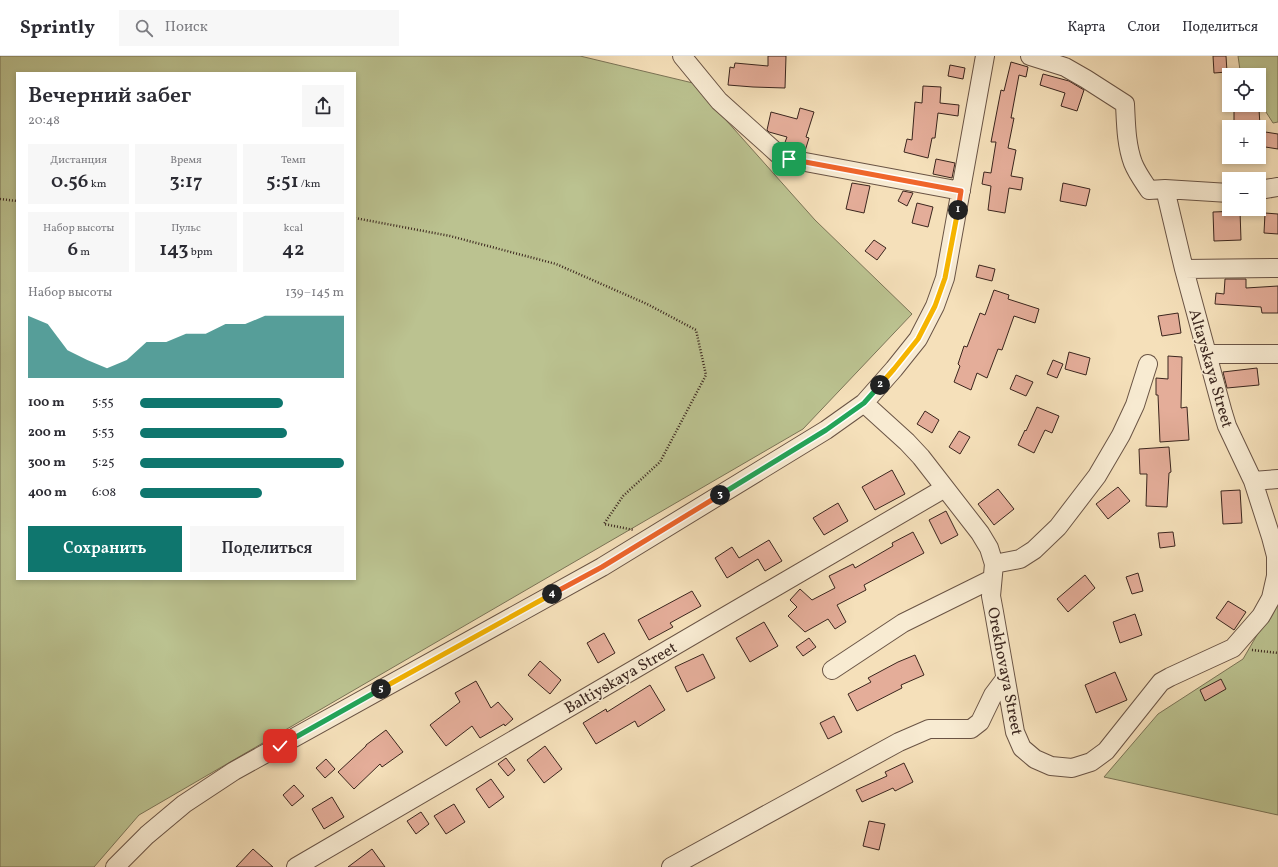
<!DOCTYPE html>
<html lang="ru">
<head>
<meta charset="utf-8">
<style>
	:root { --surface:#fff; --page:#f7f7f7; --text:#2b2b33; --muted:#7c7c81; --line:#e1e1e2; --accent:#0f766e }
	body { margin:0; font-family:Vollkorn,serif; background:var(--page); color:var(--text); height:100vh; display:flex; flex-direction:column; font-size:15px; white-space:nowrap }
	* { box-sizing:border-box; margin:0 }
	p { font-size:13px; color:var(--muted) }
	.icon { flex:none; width:22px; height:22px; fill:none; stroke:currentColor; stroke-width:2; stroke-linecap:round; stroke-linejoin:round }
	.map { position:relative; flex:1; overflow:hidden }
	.drawer { position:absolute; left:16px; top:16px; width:340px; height:508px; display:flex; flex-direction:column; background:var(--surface); border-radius:0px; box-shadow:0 2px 6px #0003 }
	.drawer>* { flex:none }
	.tools { position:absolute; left:1222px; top:12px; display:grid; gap:8px }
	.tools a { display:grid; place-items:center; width:44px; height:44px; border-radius:0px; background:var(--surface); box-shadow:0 2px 6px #0003; font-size:20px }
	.pin { position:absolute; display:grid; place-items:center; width:34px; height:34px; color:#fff; margin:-17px; border-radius:8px; box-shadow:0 2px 6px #0006 }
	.km { position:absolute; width:20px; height:20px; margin:-10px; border-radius:50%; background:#222; color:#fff; font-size:11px; line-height:20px; text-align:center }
	.round { display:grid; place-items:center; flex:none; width:42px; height:42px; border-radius:0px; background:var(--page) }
	.headline { display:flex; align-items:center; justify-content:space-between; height:68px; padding:0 12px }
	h1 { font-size:22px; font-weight:600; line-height:30px }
	.figures { display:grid; grid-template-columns:repeat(3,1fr); gap:6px; height:68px; padding:4px 12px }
	.figures div { display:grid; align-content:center; border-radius:0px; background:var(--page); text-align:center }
	.figures b { font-size:20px; font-weight:600 }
	.figures small { font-size:11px; font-weight:400 }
	.figures p { font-size:11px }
	.chart { height:112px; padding:8px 12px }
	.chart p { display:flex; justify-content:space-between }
	.chart svg { width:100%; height:72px; margin-top:4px; fill:var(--accent); opacity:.7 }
	.action { display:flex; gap:8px; margin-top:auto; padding:8px 12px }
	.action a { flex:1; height:46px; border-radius:0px; background:var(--accent); color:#fff; font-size:16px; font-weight:600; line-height:46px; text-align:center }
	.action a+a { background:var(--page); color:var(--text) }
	ul { padding:0 12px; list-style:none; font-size:13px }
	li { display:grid; grid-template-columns:64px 48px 1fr; align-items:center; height:30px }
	li i { height:10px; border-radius:5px; background:var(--accent) }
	header { display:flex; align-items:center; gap:24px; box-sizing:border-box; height:56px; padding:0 20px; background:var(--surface); border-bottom:1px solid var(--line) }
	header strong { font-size:19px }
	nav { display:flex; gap:22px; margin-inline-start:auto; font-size:14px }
	.search { width:280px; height:36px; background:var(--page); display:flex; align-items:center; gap:10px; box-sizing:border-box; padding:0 14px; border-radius:0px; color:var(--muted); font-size:15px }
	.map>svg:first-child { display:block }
	.green { fill:#bbc290; stroke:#7b7457; fill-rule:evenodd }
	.building { fill:#e4ad99; stroke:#3b261e }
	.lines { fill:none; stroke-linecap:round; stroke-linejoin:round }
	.minor-casing { stroke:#6a5445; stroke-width:20 }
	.path { stroke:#3b261e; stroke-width:2.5; stroke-dasharray:1 2; stroke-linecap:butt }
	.minor { stroke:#f8ebd2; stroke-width:18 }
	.split-1-casing { stroke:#fff; stroke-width:8 }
	.split-2-casing { stroke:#fff; stroke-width:8 }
	.split-3-casing { stroke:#fff; stroke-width:8 }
	.split-4-casing { stroke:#fff; stroke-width:8 }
	.split-5-casing { stroke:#fff; stroke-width:8 }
	.split-6-casing { stroke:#fff; stroke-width:8 }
	.split-1 { stroke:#f0652b; stroke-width:5 }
	.split-2 { stroke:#f5b400; stroke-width:5 }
	.split-3 { stroke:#22a559; stroke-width:5 }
	.split-4 { stroke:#f0652b; stroke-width:5 }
	.split-5 { stroke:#f5b400; stroke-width:5 }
	.split-6 { stroke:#22a559; stroke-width:5 }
	.labels { text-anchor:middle; stroke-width:3; stroke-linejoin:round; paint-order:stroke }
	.street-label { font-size:16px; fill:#3b261e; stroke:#f8ebd2 }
</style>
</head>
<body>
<header>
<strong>Sprintly</strong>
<div class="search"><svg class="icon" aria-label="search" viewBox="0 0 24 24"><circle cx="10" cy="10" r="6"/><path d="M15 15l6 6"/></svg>Поиск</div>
<nav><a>Карта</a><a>Слои</a><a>Поделиться</a></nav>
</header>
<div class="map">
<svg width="1278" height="811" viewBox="0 0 1278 811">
	<rect width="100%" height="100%" fill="#f5e0ba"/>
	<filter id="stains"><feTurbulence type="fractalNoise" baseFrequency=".005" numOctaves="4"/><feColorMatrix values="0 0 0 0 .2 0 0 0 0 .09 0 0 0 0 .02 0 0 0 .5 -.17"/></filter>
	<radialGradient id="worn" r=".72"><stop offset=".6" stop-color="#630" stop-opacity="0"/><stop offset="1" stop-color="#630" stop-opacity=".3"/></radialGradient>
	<path class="green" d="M 0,0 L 580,0 L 693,27 L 815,164 L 912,258 L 803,373 L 139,759 L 94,811 L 0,811 ZM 17,17 L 355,17 L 355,523 L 17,523 Z
		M 1238,0 L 1278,0 L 1278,66 L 1273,67 L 1259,45 L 1259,19 L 1243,19 L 1240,14 Z
		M 1278,543 L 1278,759 L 1104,721 L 1158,658 L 1243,603 Z"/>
	<path class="building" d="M 768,0 L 786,0 L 785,32 L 753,31 L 728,29 L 730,11 L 734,12 L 735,7 L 768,10 Z
		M 1213,0 L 1226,0 L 1227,16 L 1214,17 Z
		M 1011,6 L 1028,11 L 1026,21 L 1019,19 L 1011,62 L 1014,62 L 1008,92 L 1016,94 L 1011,120 L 1023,122 L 1021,134 L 1009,132 L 1005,157 L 988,154 L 991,130 L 982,128 L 984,116 L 991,117 L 996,86 L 991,86 L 1001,34 L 1004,35 Z
		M 950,9 L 965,12 L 963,23 L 948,20 Z
		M 1043,18 L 1069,25 L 1084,34 L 1077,55 L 1061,50 L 1065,37 L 1040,29 Z
		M 923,30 L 941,31 L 940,47 L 959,49 L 958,60 L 938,57 L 935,82 L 932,82 L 928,102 L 904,96 L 907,83 L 912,84 L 915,46 L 922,47 Z
		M 800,52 L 814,56 L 806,81 L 809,82 L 805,95 L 792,93 L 784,89 L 787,81 L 769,76 L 767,74 L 771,56 L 797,63 Z
		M 1259,53 L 1260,70 L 1234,71 L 1234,54 Z
		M 1259,75 L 1278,78 L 1278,93 L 1259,90 Z
		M 936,103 L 955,107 L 952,122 L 933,118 Z
		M 852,127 L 870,130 L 864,157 L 846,153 Z
		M 1063,127 L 1090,133 L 1086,150 L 1060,145 Z
		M 903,135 L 913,137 L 907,150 L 898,145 Z
		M 917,147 L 933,151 L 928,171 L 912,167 Z
		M 1240,155 L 1241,184 L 1214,185 L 1213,156 Z
		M 1265,157 L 1278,158 L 1278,178 L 1264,177 Z
		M 874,184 L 886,192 L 877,204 L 865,195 Z
		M 979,209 L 995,213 L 992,225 L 976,221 Z
		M 1225,223 L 1246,223 L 1246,232 L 1278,230 L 1278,257 L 1262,257 L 1261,251 L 1215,248 L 1216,237 L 1224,238 Z
		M 994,234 L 1009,239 L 1008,243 L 1039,253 L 1035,267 L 1014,260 L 1002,294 L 998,293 L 987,322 L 977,317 L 971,334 L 954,326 L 960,310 L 958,308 L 964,290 L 967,291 L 980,257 L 985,259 Z
		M 1178,257 L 1181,277 L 1162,280 L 1158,260 Z
		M 1069,296 L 1090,302 L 1086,319 L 1065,313 Z
		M 1168,300 L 1182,301 L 1181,352 L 1187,351 L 1189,384 L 1160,386 L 1158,339 L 1156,339 L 1156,322 L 1168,323 Z
		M 1053,304 L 1063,308 L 1057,322 L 1047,318 Z
		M 1257,312 L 1259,329 L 1227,332 L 1223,316 Z
		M 1016,319 L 1033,326 L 1026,340 L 1010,333 Z
		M 1037,351 L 1059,360 L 1052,377 L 1045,374 L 1034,397 L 1018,389 L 1025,374 L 1026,375 Z
		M 925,355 L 939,364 L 932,377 L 917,368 Z
		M 959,375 L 970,381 L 960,398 L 949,391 Z
		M 1169,391 L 1171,416 L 1169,417 L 1167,451 L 1146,450 L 1147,418 L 1140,418 L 1139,393 Z
		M 892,414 L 905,438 L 875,454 L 862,431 Z
		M 1118,431 L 1130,445 L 1108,463 L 1096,448 Z
		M 998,433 L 1014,453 L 994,469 L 978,448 Z
		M 1240,434 L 1242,467 L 1223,468 L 1221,435 Z
		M 838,447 L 848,465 L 824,479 L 813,462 Z
		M 946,455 L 958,479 L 941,488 L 929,464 Z
		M 913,476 L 924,497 L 864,529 L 866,534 L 837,549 L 846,566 L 835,573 L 828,563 L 805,576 L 788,560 L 797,551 L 790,544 L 800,533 L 812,544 L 835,532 L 829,520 L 853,508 L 855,512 L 893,490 L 892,487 Z
		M 1173,476 L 1175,490 L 1160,492 L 1158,477 Z
		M 769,484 L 782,505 L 765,515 L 758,503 L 727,522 L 715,502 L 732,491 L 739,502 Z
		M 1138,517 L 1143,535 L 1132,538 L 1126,521 Z
		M 1085,519 L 1095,532 L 1068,556 L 1057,543 Z
		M 692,535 L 701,550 L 670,567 L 673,571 L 649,584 L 638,564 Z
		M 1228,545 L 1246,556 L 1234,574 L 1216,562 Z
		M 1135,558 L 1142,579 L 1120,587 L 1113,566 Z
		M 764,566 L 778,590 L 750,606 L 736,582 Z
		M 604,577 L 615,597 L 598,607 L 587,587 Z
		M 809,582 L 816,591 L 803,600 L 796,591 Z
		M 703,598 L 715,622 L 687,636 L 675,611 Z
		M 915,599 L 924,619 L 901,629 L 902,632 L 857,655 L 848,638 L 871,626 L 868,622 L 898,606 Z
		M 540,605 L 561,624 L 550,638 L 528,619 Z
		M 1115,616 L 1127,644 L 1096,657 L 1085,629 Z
		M 1221,623 L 1226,633 L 1205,645 L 1200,634 Z
		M 476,625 L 491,652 L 498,646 L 513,663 L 505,670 L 504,668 L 480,682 L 472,670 L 446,690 L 430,669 L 460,646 L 455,637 Z
		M 650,629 L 665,654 L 638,671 L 635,665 L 596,688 L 583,667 L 606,653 L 607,656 Z
		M 834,660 L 842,676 L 828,683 L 820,667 Z
		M 386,674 L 403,696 L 382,711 L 380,708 L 354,733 L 338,716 L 366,690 L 366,689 Z
		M 545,690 L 562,713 L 544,727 L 527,704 Z
		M 506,702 L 515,714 L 508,720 L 498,708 Z
		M 326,703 L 335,713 L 325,722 L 316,712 Z
		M 904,707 L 913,726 L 895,735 L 893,732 L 862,746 L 856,734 L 887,720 L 885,716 Z
		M 491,723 L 504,741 L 489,752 L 476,733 Z
		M 294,729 L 304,740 L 292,750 L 283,739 Z
		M 332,741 L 344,761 L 324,773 L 312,753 Z
		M 454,748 L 465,766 L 446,778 L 434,760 Z
		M 421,756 L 429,768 L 416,778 L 407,765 Z
		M 869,765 L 885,768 L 879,794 L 863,790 Z
		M 253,793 L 273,811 L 236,811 Z
		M 372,793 L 385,811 L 348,811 Z"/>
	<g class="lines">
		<defs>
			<path id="minor" d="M 682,0 L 719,45 L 778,98 L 789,103 L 961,135
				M 1030,0 L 1065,11 L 1086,23 L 1125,48 C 1126,67 1126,88 1133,107 C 1137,117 1143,125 1149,134 L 1165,133 L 1229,137
				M 1259,134 L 1278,131
				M 1184,213 L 1278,212
				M 1208,298 L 1278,298
				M 864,347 L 907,386 L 921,401 L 980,477 L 989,492 L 994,508 L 991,540 L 994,556 L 1015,676 L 1022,692 L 1035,703 L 1051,710 L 1072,712 L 1091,706 L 1106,695 L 1161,626 L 1170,621 L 1233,592 L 1261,560 L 1271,542 L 1276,520 L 1276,500 L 1271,481 L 1253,425 L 1227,370 L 1223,357 L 1184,213 L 1165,133
				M 1253,425 L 1278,423
				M 994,508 L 1020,503 L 1034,494 L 1058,471 L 1097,420 L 1121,379 L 1135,349 L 1148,308
				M 832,614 L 903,567 L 992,523
				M 115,811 L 147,779 L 184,748 L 234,715 L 602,511 L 826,374 L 864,347 L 894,313 L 918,283 L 935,250 L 945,222 L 985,0
				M 296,811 L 945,432
				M 671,811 L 899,686 L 929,673 L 971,673 L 980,666 L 993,639 L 1005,623"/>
		</defs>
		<use href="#minor" class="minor-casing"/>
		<path class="path" d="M 0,143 L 17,145
			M 355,162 L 450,180 L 556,208 L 647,248 L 696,274 L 706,319 L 660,406 L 623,440 L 604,468 L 634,474
			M 1252,594 L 1278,597"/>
		<use href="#minor" class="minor"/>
	</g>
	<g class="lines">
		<defs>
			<path id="split-1" d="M 789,103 L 961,135 L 958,154"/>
			<path id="split-2" d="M 880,329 L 894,313 L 918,283 L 935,250 L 945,222 L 958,154"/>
			<path id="split-3" d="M 720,439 L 826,374 L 864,347 L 880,329"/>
			<path id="split-4" d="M 552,538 L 602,511 L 720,439"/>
			<path id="split-5" d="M 381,633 L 552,538"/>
			<path id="split-6" d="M 280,690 L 381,633"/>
		</defs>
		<use href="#split-1" class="split-1-casing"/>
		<use href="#split-2" class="split-2-casing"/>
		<use href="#split-3" class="split-3-casing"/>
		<use href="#split-4" class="split-4-casing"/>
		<use href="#split-5" class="split-5-casing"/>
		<use href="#split-6" class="split-6-casing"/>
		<use href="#split-1" class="split-1"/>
		<use href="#split-2" class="split-2"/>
		<use href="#split-3" class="split-3"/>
		<use href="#split-4" class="split-4"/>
		<use href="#split-5" class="split-5"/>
		<use href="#split-6" class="split-6"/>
	</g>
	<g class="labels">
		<g class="street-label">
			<text transform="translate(1212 312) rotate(74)" y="6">Altayskaya Street</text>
			<text transform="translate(1006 615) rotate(79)" y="6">Orekhovaya Street</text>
			<text transform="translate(620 621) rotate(-30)" y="6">Baltiyskaya Street</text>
		</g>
	</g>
	<rect width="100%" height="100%" filter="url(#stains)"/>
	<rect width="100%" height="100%" fill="url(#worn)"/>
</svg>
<div class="tools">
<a><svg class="icon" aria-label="locate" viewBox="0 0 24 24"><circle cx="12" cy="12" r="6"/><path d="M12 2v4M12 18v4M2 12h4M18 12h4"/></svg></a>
<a>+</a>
<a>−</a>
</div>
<div class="pin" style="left:789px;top:103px;background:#1e9e55"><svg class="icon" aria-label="arrive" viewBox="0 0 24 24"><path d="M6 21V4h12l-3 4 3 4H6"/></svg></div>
<div class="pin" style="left:280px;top:690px;background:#d93025"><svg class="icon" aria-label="check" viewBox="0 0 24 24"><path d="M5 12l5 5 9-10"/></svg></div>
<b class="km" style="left:958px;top:154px">1</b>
<b class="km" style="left:880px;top:329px">2</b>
<b class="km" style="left:720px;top:439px">3</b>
<b class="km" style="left:552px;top:538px">4</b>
<b class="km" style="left:381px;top:633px">5</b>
<section class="drawer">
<div class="headline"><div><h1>Вечерний забег</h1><p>20:48</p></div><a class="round"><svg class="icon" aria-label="share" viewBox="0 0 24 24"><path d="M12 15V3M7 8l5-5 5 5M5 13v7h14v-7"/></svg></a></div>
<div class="figures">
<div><p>Дистанция</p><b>0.56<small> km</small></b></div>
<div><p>Время</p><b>3:17</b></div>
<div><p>Темп</p><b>5:51<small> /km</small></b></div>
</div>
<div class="figures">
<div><p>Набор высоты</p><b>6<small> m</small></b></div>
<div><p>Пульс</p><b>143<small> bpm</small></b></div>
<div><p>kcal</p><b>42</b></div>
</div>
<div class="chart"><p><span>Набор высоты</span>139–145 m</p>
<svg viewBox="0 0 160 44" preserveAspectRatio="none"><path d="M0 44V6L10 11L20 27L30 33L40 38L50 33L60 22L70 22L80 17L90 17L100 11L110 11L120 6L130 6L140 6L150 6L160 6V44z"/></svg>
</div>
<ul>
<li><b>100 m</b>5:55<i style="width:70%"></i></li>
<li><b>200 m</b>5:53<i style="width:72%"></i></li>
<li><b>300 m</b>5:25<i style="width:100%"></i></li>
<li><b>400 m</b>6:08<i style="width:60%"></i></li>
</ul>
<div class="action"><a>Сохранить</a><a>Поделиться</a></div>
</section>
</div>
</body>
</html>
